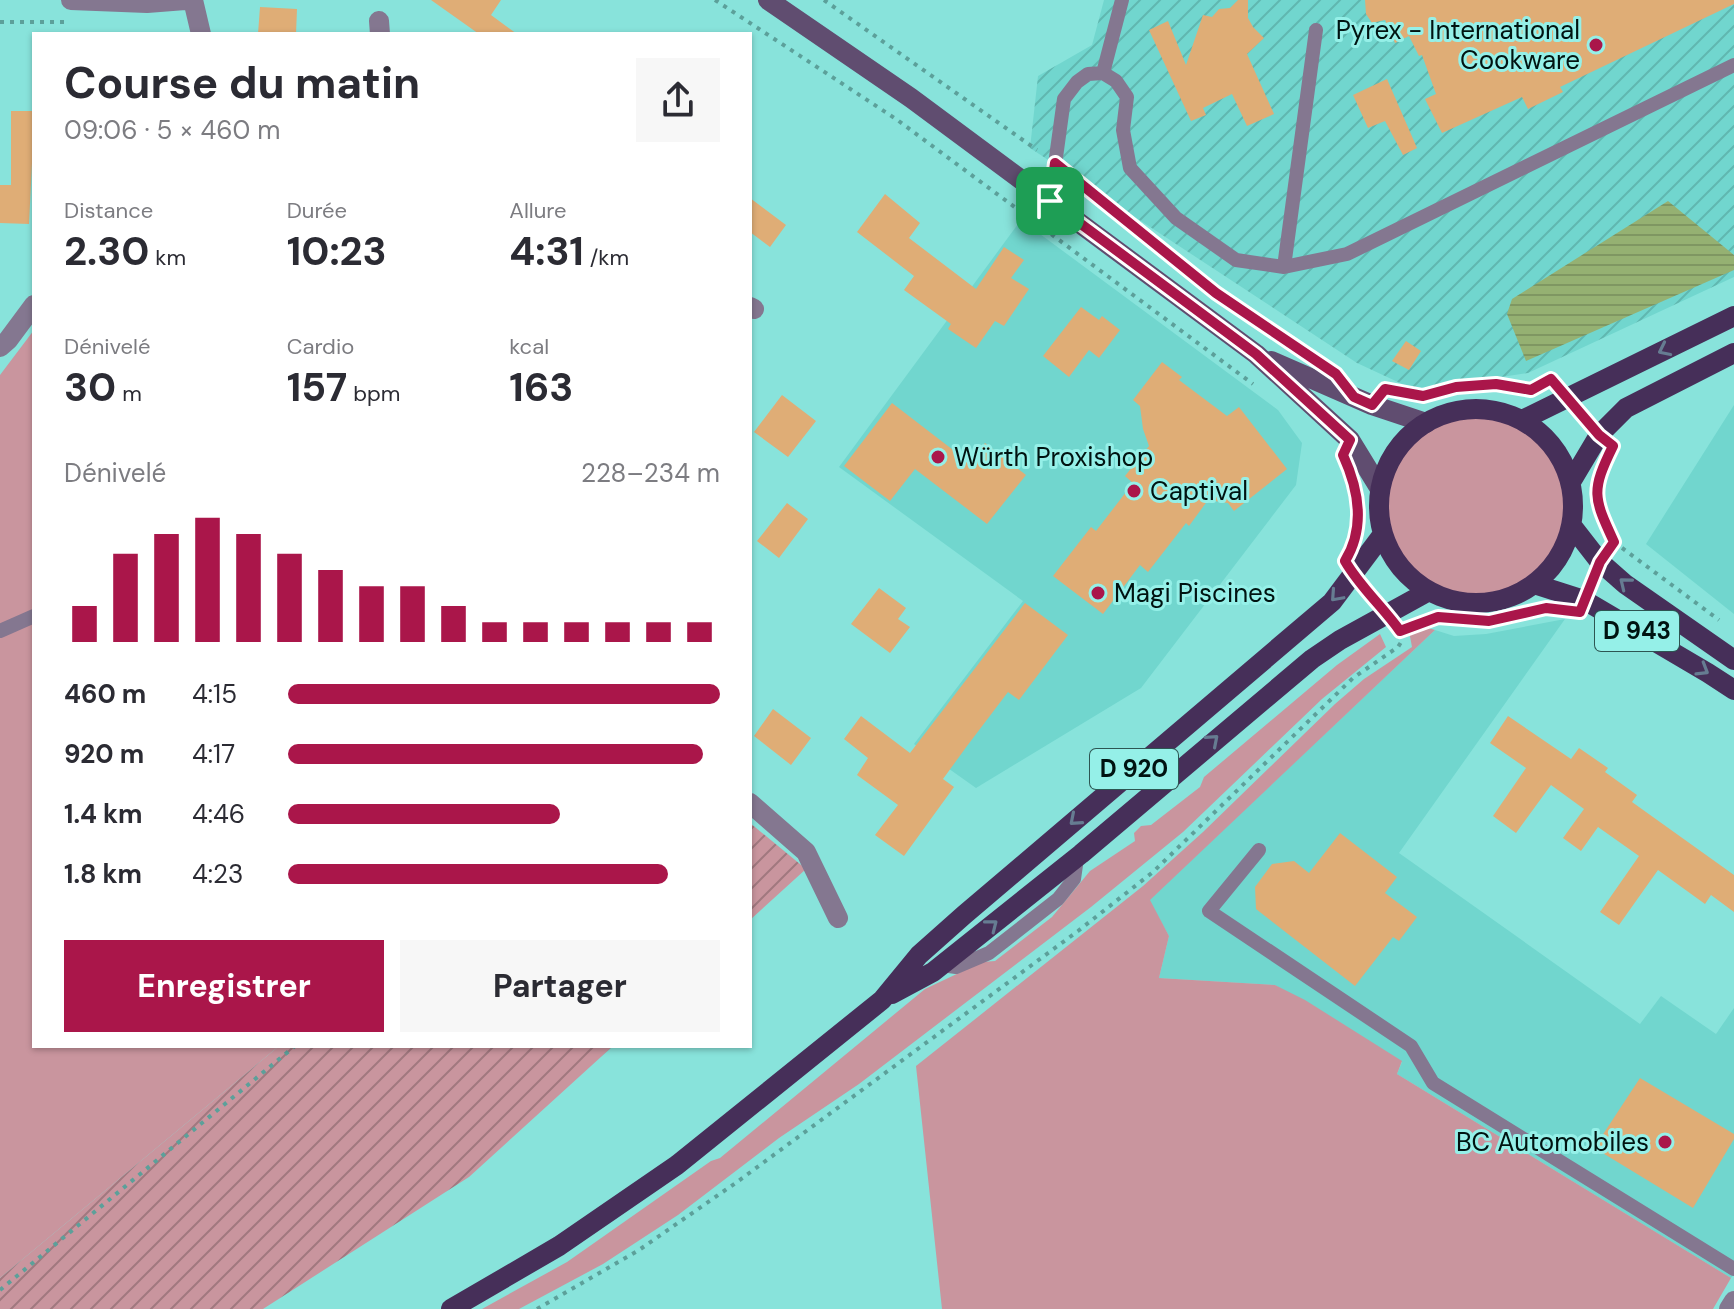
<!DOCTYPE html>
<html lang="fr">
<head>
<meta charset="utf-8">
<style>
	:root { --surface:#fff; --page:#f7f7f7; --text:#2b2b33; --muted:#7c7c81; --accent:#aa164a }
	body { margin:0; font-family:"DM Sans",sans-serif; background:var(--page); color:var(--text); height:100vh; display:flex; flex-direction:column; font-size:30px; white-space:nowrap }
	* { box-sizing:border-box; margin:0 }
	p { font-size:26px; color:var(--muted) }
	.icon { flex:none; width:44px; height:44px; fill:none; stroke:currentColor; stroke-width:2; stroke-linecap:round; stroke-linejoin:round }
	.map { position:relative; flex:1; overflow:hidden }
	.sheet { position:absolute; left:32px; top:32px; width:720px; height:1016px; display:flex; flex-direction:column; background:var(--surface); border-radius:0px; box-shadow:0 2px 6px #0004 }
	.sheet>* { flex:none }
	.pin { position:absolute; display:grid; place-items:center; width:68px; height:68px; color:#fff; margin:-34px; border-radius:16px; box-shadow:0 4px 12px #0006 }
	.round { display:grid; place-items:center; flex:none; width:84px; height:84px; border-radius:0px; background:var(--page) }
	.summary { display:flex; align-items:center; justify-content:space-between; height:136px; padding:0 32px }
	h1 { font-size:44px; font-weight:700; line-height:60px }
	.metrics { display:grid; grid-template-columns:repeat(3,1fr); gap:12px; height:136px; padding:8px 32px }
	.metrics div { display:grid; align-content:center }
	.metrics b { font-size:40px; font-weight:700 }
	.metrics small { font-size:22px; font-weight:400 }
	.metrics p { font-size:22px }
	.chart { height:224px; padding:16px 32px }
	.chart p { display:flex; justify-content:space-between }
	.chart svg { width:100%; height:144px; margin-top:8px; stroke:var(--accent); stroke-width:6 }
	.cta { display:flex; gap:16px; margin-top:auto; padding:16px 32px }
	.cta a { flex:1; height:92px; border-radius:0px; background:var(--accent); color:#fff; font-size:32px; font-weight:700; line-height:92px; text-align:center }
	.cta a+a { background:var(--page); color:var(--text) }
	ul { padding:0 32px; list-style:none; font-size:26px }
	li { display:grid; grid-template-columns:128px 96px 1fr; align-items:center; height:60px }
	li i { height:20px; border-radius:10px; background:var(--accent) }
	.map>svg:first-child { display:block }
	.built { fill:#71d6ce }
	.industrial { fill:url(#industrial-furrows) }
	.grass { fill:#c9959e }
	.garden { fill:url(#garden-furrows) }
	.water { fill:url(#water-rules) }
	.building { fill:#dfad76 }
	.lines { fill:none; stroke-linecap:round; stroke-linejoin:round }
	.path { stroke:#5ca09a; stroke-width:4; stroke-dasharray:4 6; stroke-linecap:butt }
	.lane { stroke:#847790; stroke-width:14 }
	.street { stroke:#847790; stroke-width:20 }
	.secondary { stroke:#604d70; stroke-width:20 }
	.primary { stroke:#462f59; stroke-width:20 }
	.oneway { stroke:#667c92 }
	.route-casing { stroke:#fff; stroke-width:16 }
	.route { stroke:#aa164a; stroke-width:10 }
	.poi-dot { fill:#aa164a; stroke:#95f0e8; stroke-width:3 }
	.labels { text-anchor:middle; stroke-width:6; stroke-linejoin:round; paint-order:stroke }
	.shield { fill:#95f0e8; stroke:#2d5552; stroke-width:2 }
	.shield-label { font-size:24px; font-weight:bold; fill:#001311 }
	.poi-label { font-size:26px; fill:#001311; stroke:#95f0e8; text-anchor:start }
</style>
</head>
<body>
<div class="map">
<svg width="1734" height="1309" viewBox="0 0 1734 1309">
	<defs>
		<pattern id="industrial-furrows" width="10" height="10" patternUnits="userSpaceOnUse" patternTransform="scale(2)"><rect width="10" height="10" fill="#71d6ce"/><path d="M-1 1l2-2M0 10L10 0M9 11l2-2" fill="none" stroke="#60b7b0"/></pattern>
		<pattern id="garden-furrows" width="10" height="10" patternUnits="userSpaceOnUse" patternTransform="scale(2)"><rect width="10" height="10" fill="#c9959e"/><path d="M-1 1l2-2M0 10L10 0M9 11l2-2" fill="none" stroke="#a1787f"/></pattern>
		<pattern id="water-rules" width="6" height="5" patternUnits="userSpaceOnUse" patternTransform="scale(2)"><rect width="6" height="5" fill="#95b172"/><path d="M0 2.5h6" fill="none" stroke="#7f9762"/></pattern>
	</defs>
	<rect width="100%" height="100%" fill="#88e3db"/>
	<path class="built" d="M 1021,220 L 1278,410 L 1302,443 L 1296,485 L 1141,688 L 976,788 L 914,744 L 1023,601 L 839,467 Z
		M 1734,405 L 1734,614 L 1646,544 Z
		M 1565,619 L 1399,853 L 1640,1024 L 1661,996 L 1716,1034 L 1734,1008 L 1734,1274 L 1731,1278 L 1397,1074 L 1402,1062 L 1275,985 L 1159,978 L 1169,936 L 1149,900 L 1435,630 L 1454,636 L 1486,634 Z"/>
	<path class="industrial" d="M 1104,0 L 1734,0 L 1734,277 L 1528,373 L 1415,390 L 1357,363 L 1030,148 L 1038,76 L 1092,45 Z"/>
	<path class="grass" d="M 34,330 L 34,1046 L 279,1046 L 0,1278 L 0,375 Z
		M1379 506a97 97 0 1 1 194 0a97 97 0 1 1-194 0Z
		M 1421,626 L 1435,630 L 1150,900 L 1169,936 L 1159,978 L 1275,985 L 1305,1000 L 1402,1061 L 1397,1074 L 1731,1278 L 1713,1309 L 942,1309 L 916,1066 L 1143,886 L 1203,832 L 1335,704 L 1364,679 L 1412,647 L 1409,631 Z
		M 1380,634 L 1386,647 L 1322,699 L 1183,832 L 1091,907 L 859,1084 L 779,1138 L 678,1215 L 603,1264 L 519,1309 L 482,1309 L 567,1262 L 711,1161 L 720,1158 L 925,989 L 982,962 L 995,961 L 1052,917 L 1090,871 L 1135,841 L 1134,833 L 1141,826 L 1151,825 L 1200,787 L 1204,777 L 1337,665 Z"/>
	<path class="garden" d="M 750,823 L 806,869 L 750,920 Z
		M 279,1046 L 613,1046 L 469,1177 L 263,1309 L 0,1309 L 0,1278 Z"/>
	<path class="water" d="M 1668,201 L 1734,255 L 1734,270 L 1526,361 L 1507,314 L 1512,299 Z"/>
	<path class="building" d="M 431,0 L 501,0 L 491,15 L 517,34 L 479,34 Z
		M 1238,0 L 1248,0 L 1248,18 L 1253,27 L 1264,38 L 1247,54 L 1274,114 L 1247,126 L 1232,94 L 1203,108 L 1206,115 L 1191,121 L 1149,30 L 1168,21 L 1186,65 L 1203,15 L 1212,17 L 1219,9 L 1230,8 Z
		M 1365,0 L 1734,0 L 1734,4 L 1560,87 L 1563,92 L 1528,109 L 1522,97 L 1442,133 L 1425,99 L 1436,94 L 1422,55 L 1419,56 L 1409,36 L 1395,43 L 1385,20 L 1372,23 L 1366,14 Z
		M 260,7 L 297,9 L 296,34 L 258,34 Z
		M 1387,79 L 1417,148 L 1403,155 L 1385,121 L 1368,128 L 1353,95 Z
		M 11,111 L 34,111 L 34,163 L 32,163 L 29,224 L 0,223 L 0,185 L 11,185 Z
		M 885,194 L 920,223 L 909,238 L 976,289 L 1004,247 L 1024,260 L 1011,278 L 1029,289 L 1004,326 L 995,321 L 976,348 L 948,329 L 951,324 L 904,290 L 914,276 L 857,232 Z
		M 750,198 L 786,225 L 770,247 L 750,232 Z
		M 1081,307 L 1099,320 L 1102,316 L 1120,330 L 1099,358 L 1089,350 L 1069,377 L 1043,356 Z
		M 1406,341 L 1421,351 L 1409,370 L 1392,361 Z
		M 1162,362 L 1182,377 L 1179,380 L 1227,416 L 1239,407 L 1287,469 L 1234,511 L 1228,503 L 1208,500 L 1189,526 L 1186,523 L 1148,572 L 1140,565 L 1103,614 L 1053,576 L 1091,527 L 1096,531 L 1133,483 L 1125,476 L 1149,446 L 1143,429 L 1140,406 L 1133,400 Z
		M 782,395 L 816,421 L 788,457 L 754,432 Z
		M 892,403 L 970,463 L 985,443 L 1026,475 L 987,524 L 915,469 L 890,501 L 844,466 Z
		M 787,503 L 808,519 L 779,558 L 757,541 Z
		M 879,588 L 906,608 L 898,619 L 910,627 L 890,653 L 851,624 Z
		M 1025,603 L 1068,635 L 1019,700 L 1008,692 L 967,746 L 943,779 L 954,787 L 904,856 L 875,835 L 898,805 L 857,775 L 868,758 L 844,739 L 861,716 L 910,753 Z
		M 773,709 L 811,738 L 791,765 L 754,736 Z
		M 1508,716 L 1571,759 L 1579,748 L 1608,768 L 1605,772 L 1637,795 L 1632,802 L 1734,875 L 1734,912 L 1711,895 L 1705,904 L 1658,870 L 1619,925 L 1600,912 L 1639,856 L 1598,827 L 1581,851 L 1563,838 L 1584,809 L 1551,785 L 1516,833 L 1493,816 L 1526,768 L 1490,743 Z
		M 1340,833 L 1397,877 L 1385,893 L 1417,917 L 1399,941 L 1393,937 L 1355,986 L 1256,909 L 1255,887 L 1272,864 L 1294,861 L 1309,873 Z
		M 1640,1078 L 1734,1134 L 1734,1139 L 1693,1208 L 1601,1152 L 1596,1145 Z"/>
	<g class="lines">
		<path class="path" d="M 715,0 L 896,119 L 1253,384
			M 824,0 L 1037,150
			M 0,22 L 66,22
			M 1074,177 L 1216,293 L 1292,344
			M 1416,394 C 1431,397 1445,388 1460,387 C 1484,384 1506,386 1530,390
			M 1598,484 L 1597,504 L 1613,539
			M 1356,533 L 1360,507 L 1358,498
			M 1614,542 L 1719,620
			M 1424,621 L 1438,617 L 1489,621 L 1537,610
			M 0,1290 L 295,1046
			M 537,1309 L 639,1250 L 737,1182 L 1078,931 L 1153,872 L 1353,678 L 1398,647 L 1403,639 L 1400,632"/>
		<path class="lane" d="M 1103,73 L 1122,0
			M 1050,201 L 1064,99 L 1077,82 L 1088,74 L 1103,73 L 1116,81 L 1127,97 L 1123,130 L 1130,168 L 1176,218 L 1236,260 L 1284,267 L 1347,254 L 1734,65
			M 1284,267 L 1316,30
			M 0,631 L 34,616
			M 1259,850 L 1209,911 L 1411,1046 L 1433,1083 L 1734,1269
			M 942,965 L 956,967 L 989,953 L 1058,899 L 1074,879 L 1077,858"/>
		<path class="street" d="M 71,0 L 147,3 L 185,0
			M 193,0 L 201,34
			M 379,21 L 380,34
			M 750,307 L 754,309
			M 0,347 L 8,340 L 34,305
			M 750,803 L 806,852 L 838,918
			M 1729,1309 L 1734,1301"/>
		<path class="secondary" d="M 768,0 L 911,98 L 1256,354 L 1350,440 L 1380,489
			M 1271,361 L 1372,405 L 1426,423"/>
		<path class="primary" d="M1379 506a97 97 0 1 1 194 0a97 97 0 1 1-194 0Z
			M 1522,420 L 1734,316
			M 1571,482 L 1599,435 L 1626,408 L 1734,353
			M 1572,526 L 1600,562 L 1625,584 L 1734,660
			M 1534,584 L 1584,600 L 1708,673 L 1734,690
			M 892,994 L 933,972 L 1081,854 L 1312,659 L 1340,640 L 1429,591
			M 451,1309 L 559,1246 L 677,1165 L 882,1000 L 919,955 L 964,915 L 1332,602 L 1383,534"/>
	</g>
	<defs><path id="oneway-chevron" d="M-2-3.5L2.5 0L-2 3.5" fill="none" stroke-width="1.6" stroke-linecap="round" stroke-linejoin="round" transform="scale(2)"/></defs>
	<g class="oneway">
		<use href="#oneway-chevron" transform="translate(1664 350) rotate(154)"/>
		<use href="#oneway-chevron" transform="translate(1625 583) rotate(-141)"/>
		<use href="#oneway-chevron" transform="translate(1336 596) rotate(132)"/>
		<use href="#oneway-chevron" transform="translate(1703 670) rotate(31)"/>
		<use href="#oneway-chevron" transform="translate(1213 740) rotate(-41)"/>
		<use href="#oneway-chevron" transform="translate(1075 820) rotate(139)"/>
		<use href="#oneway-chevron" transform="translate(992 925) rotate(-38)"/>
	</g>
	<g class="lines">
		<defs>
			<path id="route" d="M 1055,163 L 1216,293 L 1336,374 L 1354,397 L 1372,405 L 1385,389 L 1423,396 L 1456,387 L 1496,384 L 1531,390 L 1551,379 L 1599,435 L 1613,446 C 1591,491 1593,497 1614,542 L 1600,562 L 1580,612 L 1546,608 L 1489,621 L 1438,617 L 1400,631 C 1383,607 1360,587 1345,561 C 1366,527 1359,490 1343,455 L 1350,440 L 1256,354 L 1050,201 Z"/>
		</defs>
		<use href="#route" class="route-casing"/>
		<use href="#route" class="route"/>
	</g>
	<g class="poi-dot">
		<circle cx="1596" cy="45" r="8"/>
		<circle cx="938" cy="457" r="8"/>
		<circle cx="1134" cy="491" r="8"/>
		<circle cx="1098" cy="593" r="8"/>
		<circle cx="1665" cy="1142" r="8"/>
	</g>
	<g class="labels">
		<g class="shield">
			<rect x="1595" y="611" width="84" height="40" rx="6"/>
			<rect x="1090" y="749" width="88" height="40" rx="6"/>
		</g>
		<g class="shield-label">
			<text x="1637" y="639">D 943</text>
			<text x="1134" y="777">D 920</text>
		</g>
		<g class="poi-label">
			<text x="1580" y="39" text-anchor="end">Pyrex - International<tspan x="1580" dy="30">Cookware</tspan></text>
			<text x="954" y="466">Würth Proxishop</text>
			<text x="1150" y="500">Captival</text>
			<text x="1114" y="602">Magi Piscines</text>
			<text x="1649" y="1151" text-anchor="end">BC Automobiles</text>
		</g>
	</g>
</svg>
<div class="pin" style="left:1050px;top:201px;background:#1e9e55"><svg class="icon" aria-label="arrive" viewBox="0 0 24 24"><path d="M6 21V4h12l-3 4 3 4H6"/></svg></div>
<section class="sheet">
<div class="summary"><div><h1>Course du matin</h1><p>09:06 · 5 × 460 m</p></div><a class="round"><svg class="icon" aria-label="share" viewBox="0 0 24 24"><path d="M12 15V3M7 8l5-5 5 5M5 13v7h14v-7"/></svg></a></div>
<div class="metrics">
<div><p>Distance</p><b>2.30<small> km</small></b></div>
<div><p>Durée</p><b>10:23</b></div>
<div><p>Allure</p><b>4:31<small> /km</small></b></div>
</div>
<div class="metrics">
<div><p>Dénivelé</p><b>30<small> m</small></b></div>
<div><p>Cardio</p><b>157<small> bpm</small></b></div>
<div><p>kcal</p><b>163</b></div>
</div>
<div class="chart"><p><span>Dénivelé</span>228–234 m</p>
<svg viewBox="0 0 160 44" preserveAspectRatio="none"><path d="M5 44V33M15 44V17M25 44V11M35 44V6M45 44V11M55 44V17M65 44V22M75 44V27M85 44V27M95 44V33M105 44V38M115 44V38M125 44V38M135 44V38M145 44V38M155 44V38"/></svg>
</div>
<ul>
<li><b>460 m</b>4:15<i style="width:100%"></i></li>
<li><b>920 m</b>4:17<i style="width:96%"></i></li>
<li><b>1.4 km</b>4:46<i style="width:63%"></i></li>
<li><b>1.8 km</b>4:23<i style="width:88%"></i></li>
</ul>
<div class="cta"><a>Enregistrer</a><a>Partager</a></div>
</section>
</div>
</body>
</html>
